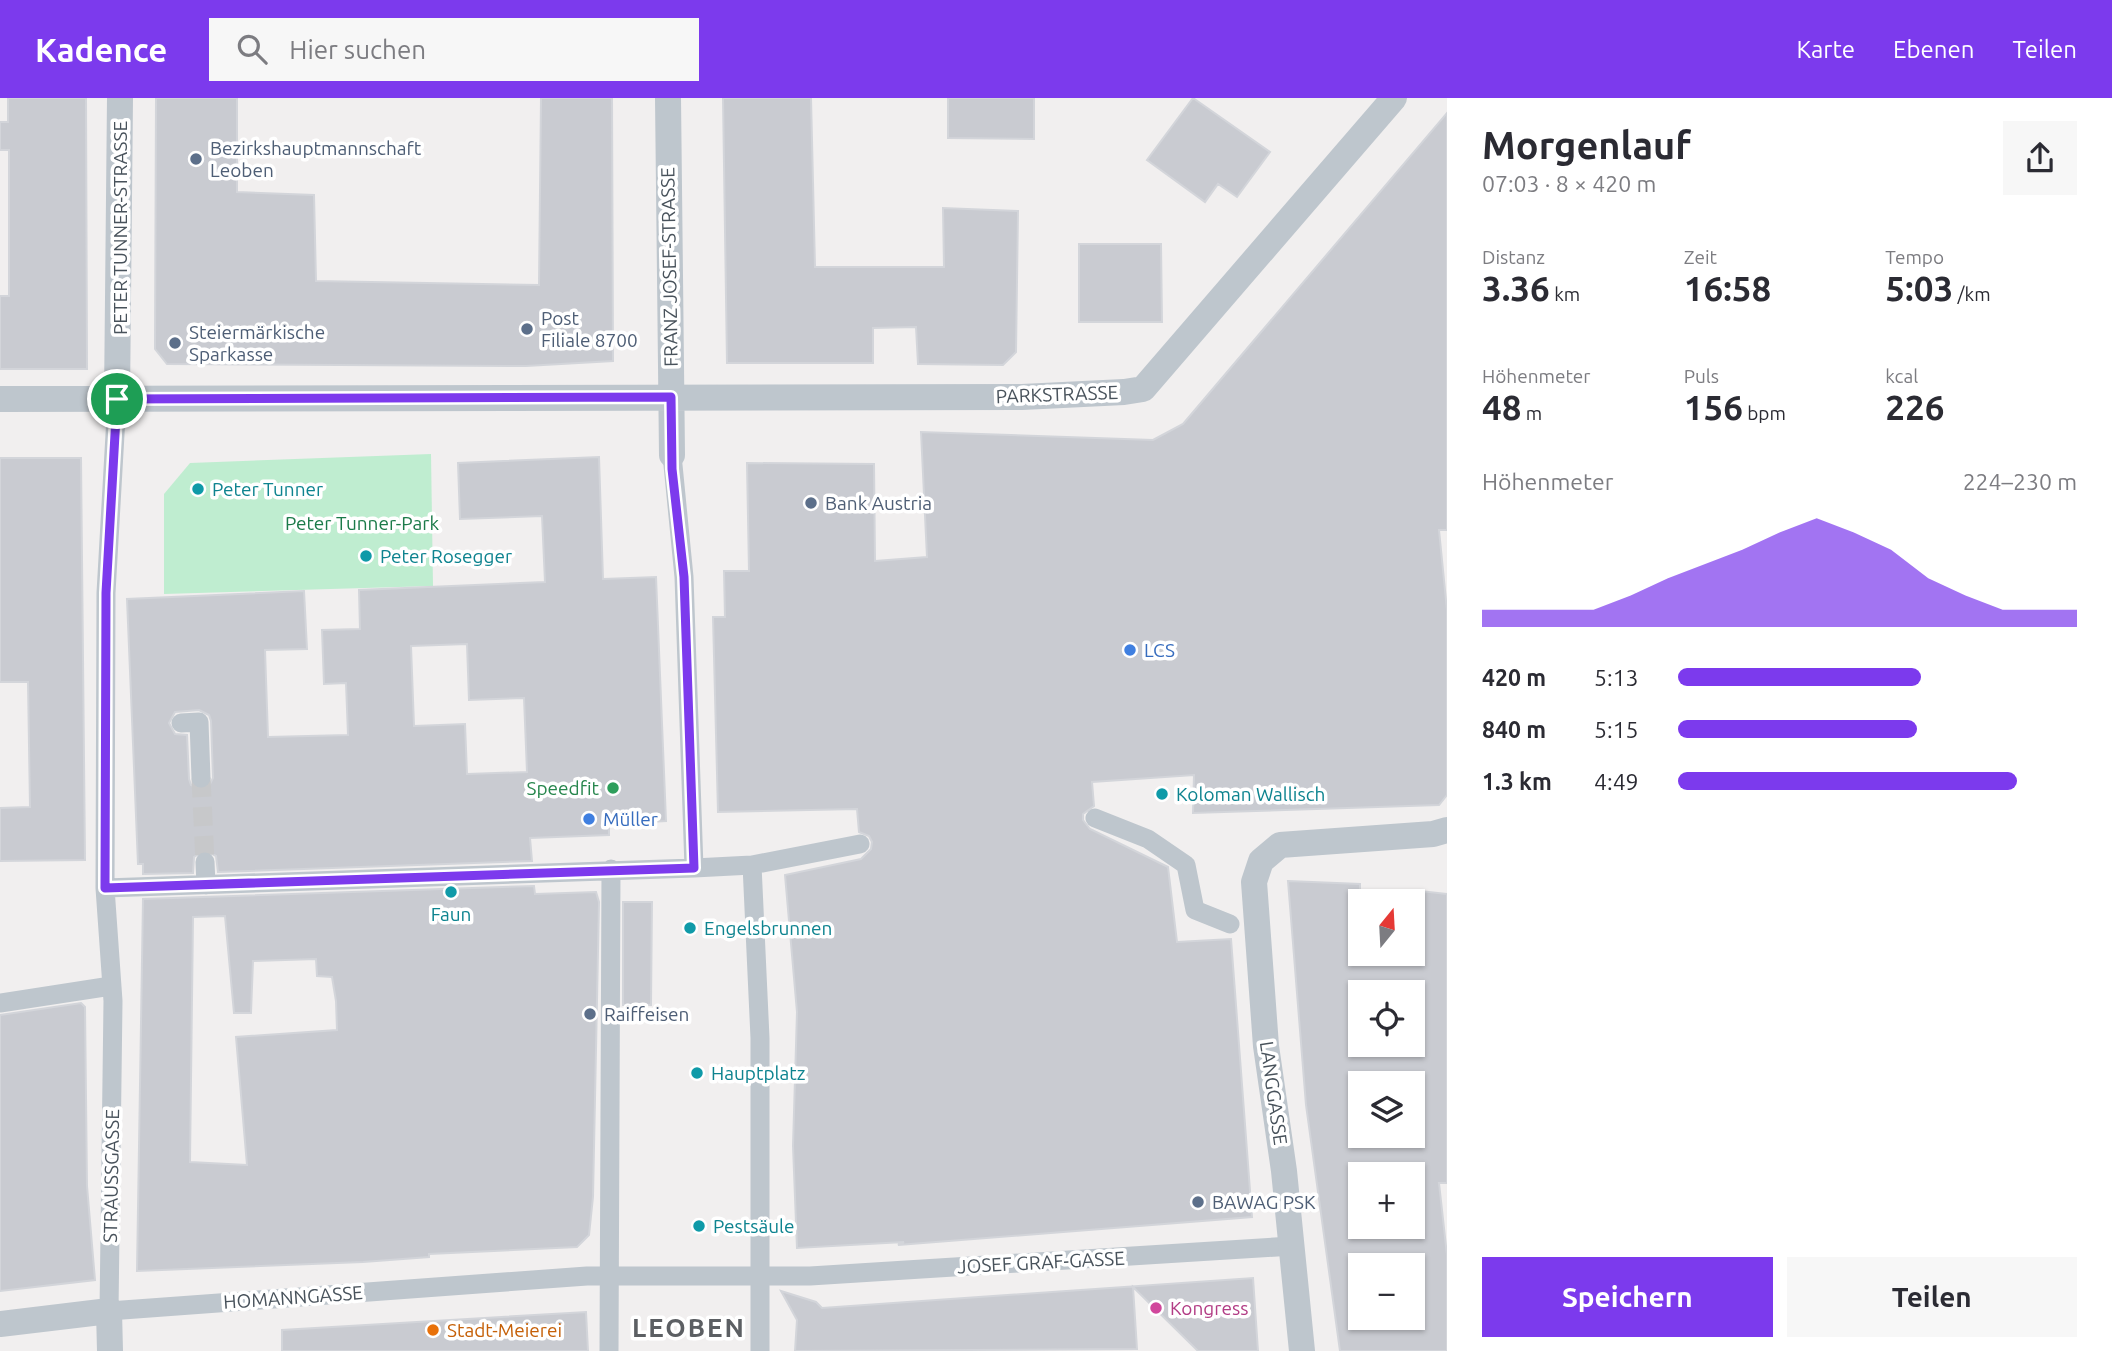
<!DOCTYPE html>
<html lang="de">
<head>
<meta charset="utf-8">
<style>
	:root { --surface:#fff; --page:#f7f7f7; --text:#2b2b33; --muted:#7c7c81; --accent:#7c3aed }
	body { margin:0; font-family:Ubuntu,sans-serif; background:var(--page); color:var(--text); height:100vh; display:flex; flex-direction:column; font-size:26px; white-space:nowrap }
	* { box-sizing:border-box; margin:0 }
	p { font-size:23px; color:var(--muted) }
	.icon { flex:none; width:38px; height:38px; fill:none; stroke:currentColor; stroke-width:2; stroke-linecap:round; stroke-linejoin:round }
	.map { position:relative; flex:1; overflow:hidden }
	.drawer { display:flex; flex-direction:column; background:var(--surface); width:665px }
	.drawer>* { flex:none }
	.needle { width:46px; rotate:18deg }
	.buttons { position:absolute; left:1348px; top:791px; display:grid; gap:14px }
	.buttons a { display:grid; place-items:center; width:77px; height:77px; border-radius:0px; background:var(--surface); box-shadow:0 2px 5px #0004; font-size:35px }
	.pin { position:absolute; display:grid; place-items:center; width:60px; height:60px; color:#fff; margin:-30px; border:4px solid #fff; border-radius:50%; box-shadow:0 2px 7px #0007 }
	.round { display:grid; place-items:center; flex:none; width:74px; height:74px; border-radius:0px; background:var(--page) }
	.summary { display:flex; align-items:center; justify-content:space-between; height:119px; padding:0 35px }
	h1 { font-size:38px; font-weight:700; line-height:52px }
	.stats { display:grid; grid-template-columns:repeat(3,1fr); gap:10px; height:119px; padding:7px 35px }
	.stats div { display:grid; align-content:center }
	.stats b { font-size:35px; font-weight:700 }
	.stats small { font-size:19px; font-weight:400 }
	.stats p { font-size:19px }
	.chart { height:196px; padding:14px 35px }
	.chart p { display:flex; justify-content:space-between }
	.chart svg { width:100%; height:126px; margin-top:7px; fill:var(--accent); opacity:.7 }
	.cta { display:flex; gap:14px; margin-top:auto; padding:14px 35px }
	.cta a { flex:1; height:80px; border-radius:0px; background:var(--accent); color:#fff; font-size:28px; font-weight:700; line-height:80px; text-align:center }
	.cta a+a { background:var(--page); color:var(--text) }
	ul { padding:0 35px; list-style:none; font-size:23px }
	li { display:grid; grid-template-columns:112px 84px 1fr; align-items:center; height:52px }
	li i { height:18px; border-radius:9px; background:var(--accent) }
	header { display:flex; align-items:center; gap:42px; box-sizing:border-box; height:98px; padding:0 35px; background:var(--accent); color:#fff }
	header strong { font-size:33px }
	nav { display:flex; gap:38px; margin-inline-start:auto; font-size:24px }
	.search { width:490px; height:63px; background:var(--page); display:flex; align-items:center; gap:18px; box-sizing:border-box; padding:0 24px; border-radius:0px; color:var(--muted); font-size:26px }
	main { display:flex; flex:1; min-height:0 }
	.map>svg:first-child { display:block }
	.green { fill:#bfedd0 }
	.building { fill:#c9cbd1; stroke:#d3d5da; stroke-width:2; fill-rule:evenodd }
	.lines { fill:none; stroke-linecap:round; stroke-linejoin:round }
	.pedestrian-tunnel { stroke:#c7c8ca; stroke-width:19; stroke-dasharray:19 10; stroke-linecap:butt }
	.pedestrian { stroke:#bec6cd; stroke-width:19 }
	.minor { stroke:#bec6cd; stroke-width:26 }
	.route-casing { stroke:#fff; stroke-width:14 }
	.route { stroke:#7c3aed; stroke-width:9 }
	.service-dot { fill:#5c6f8a; stroke:#fff; stroke-width:2.5 }
	.culture-dot { fill:#0f9aa8; stroke:#fff; stroke-width:2.5 }
	.shop-dot { fill:#3f7fe0; stroke:#fff; stroke-width:2.5 }
	.leisure-dot { fill:#2e9e5b; stroke:#fff; stroke-width:2.5 }
	.hotel-dot { fill:#d1479c; stroke:#fff; stroke-width:2.5 }
	.food-dot { fill:#e8710a; stroke:#fff; stroke-width:2.5 }
	.labels { text-anchor:middle; stroke-width:7; stroke-linejoin:round; paint-order:stroke }
	.service-label { font-size:19px; fill:#4e5e75; stroke:#fff; text-anchor:start }
	.street-label { font-size:19px; fill:#48525b; stroke:#fff }
	.culture-label { font-size:19px; fill:#0d838f; stroke:#fff; text-anchor:start }
	.park-label { font-size:19px; fill:#1b7a49; stroke:#fff }
	.shop-label { font-size:19px; fill:#366cbe; stroke:#fff; text-anchor:start }
	.leisure-label { font-size:19px; fill:#27864d; stroke:#fff; text-anchor:end }
	.hotel-label { font-size:19px; fill:#b23c85; stroke:#fff; text-anchor:start }
	.food-label { font-size:19px; fill:#c56008; stroke:#fff; text-anchor:start }
	.district-label { font-size:26px; font-weight:bold; letter-spacing:2px; fill:#5c5f63; stroke:#fff }
</style>
</head>
<body>
<header>
<strong>Kadence</strong>
<div class="search"><svg class="icon" aria-label="search" viewBox="0 0 24 24"><circle cx="10" cy="10" r="6"/><path d="M15 15l6 6"/></svg>Hier suchen</div>
<nav><a>Karte</a><a>Ebenen</a><a>Teilen</a></nav>
</header>
<main>
<div class="map">
<svg width="1447" height="1253" viewBox="0 0 1447 1253">
	<rect width="100%" height="100%" fill="#f1efef"/>
	<path class="green" d="M 431,356 L 433,488 L 164,496 L 164,396 L 190,365 Z"/>
	<path class="building" d="M 8,0 L 86,0 L 87,271 L 0,271 L 0,198 L 9,198 L 9,52 L 0,52 L 0,24 L 8,24 Z
		M 156,0 L 237,0 L 237,94 L 314,97 L 316,183 L 539,187 L 541,0 L 612,0 L 613,263 L 526,268 L 167,266 L 155,251 Z
		M 723,0 L 811,0 L 815,169 L 944,169 L 943,110 L 1018,113 L 1016,254 L 1003,267 L 918,266 L 916,229 L 873,230 L 873,265 L 727,265 Z
		M 948,0 L 1034,0 L 1034,41 L 948,40 Z
		M 1193,0 L 1270,54 L 1237,99 L 1218,86 L 1205,104 L 1147,62 Z
		M 1447,15 L 1447,432 L 1439,432 L 1447,512 L 1447,697 L 1439,707 L 1193,715 L 1194,677 L 1092,684 L 1094,708 L 1083,716 L 1083,722 L 1090,731 L 1168,769 L 1177,844 L 1231,841 L 1252,1119 L 898,1147 L 904,1144 L 797,1150 L 793,1048 L 797,914 L 785,777 L 861,761 L 871,751 L 872,744 L 869,738 L 859,734 L 857,711 L 718,714 L 713,519 L 725,519 L 724,473 L 749,473 L 747,365 L 874,366 L 875,463 L 927,459 L 921,334 L 1153,342 L 1183,326 Z
		M 1079,146 L 1161,146 L 1162,224 L 1079,224 Z
		M 599,359 L 603,481 L 656,479 L 666,723 L 609,726 L 609,737 L 530,740 L 532,763 L 218,774 L 216,758 L 205,752 L 194,759 L 193,775 L 143,776 L 143,766 L 138,766 L 127,501 L 304,493 L 307,551 L 265,552 L 268,639 L 348,637 L 346,585 L 324,586 L 322,532 L 360,531 L 359,492 L 545,484 L 542,418 L 460,421 L 458,365 ZM 467,546 L 469,602 L 524,600 L 527,674 L 467,676 L 465,626 L 414,628 L 411,548 ZM 199,612 L 209,617 L 211,623 L 213,680 L 208,690 L 201,692 L 191,687 L 189,681 L 187,637 L 175,636 L 169,625 L 175,614 Z
		M 0,360 L 81,360 L 85,762 L 0,763 L 0,710 L 30,709 L 28,584 L 0,584 Z
		M 1288,783 L 1360,786 L 1360,856 L 1412,856 L 1412,792 L 1447,796 L 1447,1085 L 1439,1085 L 1447,1157 L 1447,1253 L 1340,1253 L 1306,1007 ZM 1360,894 L 1412,894 L 1412,947 L 1360,947 ZM 1360,985 L 1412,985 L 1412,1038 L 1360,1038 ZM 1360,1076 L 1412,1076 L 1412,1129 L 1360,1129 ZM 1360,1167 L 1412,1167 L 1412,1220 L 1360,1220 Z
		M 534,788 L 535,796 L 596,794 L 599,804 L 593,1099 L 589,1137 L 577,1149 L 429,1156 L 429,1159 L 363,1164 L 137,1173 L 143,801 ZM 225,818 L 234,915 L 251,915 L 253,863 L 316,861 L 317,878 L 332,879 L 336,903 L 337,932 L 236,939 L 247,1067 L 190,1064 L 193,819 Z
		M 623,804 L 652,804 L 651,907 L 623,907 Z
		M 81,905 L 85,909 L 87,1088 L 95,1182 L 0,1193 L 0,917 Z
		M 1253,1180 L 1258,1253 L 1198,1253 L 1133,1189 L 1137,1251 L 795,1253 L 797,1222 L 781,1193 L 816,1204 L 822,1210 Z
		M 586,1214 L 588,1253 L 282,1253 L 282,1232 Z"/>
	<g class="lines">
		<path class="pedestrian-tunnel" d="M 201,680 L 205,764"/>
		<path class="pedestrian" d="M 117,301 L 106,495 L 105,790 L 694,770 L 684,479 L 672,357
			M 181,625 L 199,624 L 201,680
			M 1095,720 L 1148,741 L 1186,767 L 1195,812 L 1230,826
			M 205,764 L 206,787
			M 752,767 L 860,746
			M 694,770 L 752,767 L 760,940 L 760,1253
			M 105,790 L 113,903 L 109,1213 L 587,1178 L 810,1178 L 1292,1148
			M 0,905 L 111,888
			M 609,1253 L 611,771"/>
		<path class="minor" d="M 668,0 L 672,357
			M 0,301 L 1022,299 L 1124,294 L 1143,291 L 1394,0
			M 117,301 L 120,0
			M 0,1226 L 109,1213 L 110,1253
			M 1302,1253 L 1284,1073 L 1266,948 L 1254,784 L 1261,763 L 1280,747 L 1433,736 L 1447,732"/>
	</g>
	<g class="lines">
		<defs>
			<path id="route" d="M 671,299 L 672,371 L 684,479 L 694,770 L 105,790 L 106,495 L 117,301 Z"/>
		</defs>
		<use href="#route" class="route-casing"/>
		<use href="#route" class="route"/>
	</g>
	<g class="service-dot">
		<circle cx="196" cy="61" r="7"/>
		<circle cx="527" cy="231" r="7"/>
		<circle cx="175" cy="245" r="7"/>
		<circle cx="811" cy="405" r="7"/>
		<circle cx="590" cy="916" r="7"/>
		<circle cx="1198" cy="1104" r="7"/>
	</g>
	<g class="culture-dot">
		<circle cx="198" cy="391" r="7"/>
		<circle cx="366" cy="458" r="7"/>
		<circle cx="1162" cy="696" r="7"/>
		<circle cx="451" cy="794" r="7"/>
		<circle cx="690" cy="830" r="7"/>
		<circle cx="697" cy="975" r="7"/>
		<circle cx="699" cy="1128" r="7"/>
	</g>
	<g class="shop-dot">
		<circle cx="1130" cy="552" r="7"/>
		<circle cx="589" cy="721" r="7"/>
	</g>
	<circle class="leisure-dot" cx="613" cy="690" r="7"/>
	<circle class="hotel-dot" cx="1156" cy="1210" r="7"/>
	<circle class="food-dot" cx="433" cy="1232" r="7"/>
	<g class="labels">
		<g class="service-label">
			<text x="210" y="57">Bezirkshauptmannschaft<tspan x="210" dy="22">Leoben</tspan></text>
			<text x="541" y="227">Post<tspan x="541" dy="22">Filiale 8700</tspan></text>
			<text x="189" y="241">Steiermärkische<tspan x="189" dy="22">Sparkasse</tspan></text>
			<text x="825" y="412">Bank Austria</text>
			<text x="604" y="923">Raiffeisen</text>
			<text x="1212" y="1111">BAWAG PSK</text>
		</g>
		<g class="street-label">
			<text transform="translate(120 130) rotate(-90)" y="7">PETER TUNNER-STRASSE</text>
			<text transform="translate(669 169) rotate(-91)" y="7">FRANZ JOSEF-STRASSE</text>
			<text transform="translate(1057 296) rotate(-2)" y="7">PARKSTRASSE</text>
			<text transform="translate(1274 995) rotate(82)" y="7">LANGGASSE</text>
			<text transform="translate(111 1078) rotate(-89)" y="7">STRAUSSGASSE</text>
			<text transform="translate(1041 1164) rotate(-3)" y="7">JOSEF GRAF-GASSE</text>
			<text transform="translate(293 1199) rotate(-4)" y="7">HOMANNGASSE</text>
		</g>
		<g class="culture-label">
			<text x="212" y="398">Peter Tunner</text>
			<text x="380" y="465">Peter Rosegger</text>
			<text x="1176" y="703">Koloman Wallisch</text>
			<text x="451" y="823" text-anchor="middle">Faun</text>
			<text x="704" y="837">Engelsbrunnen</text>
			<text x="711" y="982">Hauptplatz</text>
			<text x="713" y="1135">Pestsäule</text>
		</g>
		<g class="park-label">
			<text x="362" y="432">Peter Tunner-Park</text>
		</g>
		<g class="shop-label">
			<text x="1144" y="559">LCS</text>
			<text x="603" y="728">Müller</text>
		</g>
		<g class="leisure-label">
			<text x="599" y="697">Speedfit</text>
		</g>
		<g class="hotel-label">
			<text x="1170" y="1217">Kongress</text>
		</g>
		<g class="food-label">
			<text x="447" y="1239">Stadt-Meierei</text>
		</g>
		<g class="district-label">
			<text x="689" y="1239">LEOBEN</text>
		</g>
	</g>
</svg>
<div class="buttons">
<a><svg class="needle" viewBox="-14 -14 28 28"><path d="M0-13l5 13h-10z" fill="#e53935"/><path d="M0 13l5-13h-10z" fill="#7c7c81"/></svg></a>
<a><svg class="icon" aria-label="locate" viewBox="0 0 24 24"><circle cx="12" cy="12" r="6"/><path d="M12 2v4M12 18v4M2 12h4M18 12h4"/></svg></a>
<a><svg class="icon" aria-label="layers" viewBox="0 0 24 24"><path d="M12 4l9 5-9 5-9-5zM3 14l9 5 9-5"/></svg></a>
<a>+</a>
<a>−</a>
</div>
<div class="pin" style="left:117px;top:301px;background:#1e9e55"><svg class="icon" aria-label="arrive" viewBox="0 0 24 24"><path d="M6 21V4h12l-3 4 3 4H6"/></svg></div>
</div>
<section class="drawer">
<div class="summary"><div><h1>Morgenlauf</h1><p>07:03 · 8 × 420 m</p></div><a class="round"><svg class="icon" aria-label="share" viewBox="0 0 24 24"><path d="M12 15V3M7 8l5-5 5 5M5 13v7h14v-7"/></svg></a></div>
<div class="stats">
<div><p>Distanz</p><b>3.36<small> km</small></b></div>
<div><p>Zeit</p><b>16:58</b></div>
<div><p>Tempo</p><b>5:03<small> /km</small></b></div>
</div>
<div class="stats">
<div><p>Höhenmeter</p><b>48<small> m</small></b></div>
<div><p>Puls</p><b>156<small> bpm</small></b></div>
<div><p>kcal</p><b>226</b></div>
</div>
<div class="chart"><p><span>Höhenmeter</span>224–230 m</p>
<svg viewBox="0 0 160 44" preserveAspectRatio="none"><path d="M0 44V38L10 38L20 38L30 38L40 33L50 27L60 22L70 17L80 11L90 6L100 11L110 17L120 27L130 33L140 38L150 38L160 38V44z"/></svg>
</div>
<ul>
<li><b>420 m</b>5:13<i style="width:61%"></i></li>
<li><b>840 m</b>5:15<i style="width:60%"></i></li>
<li><b>1.3 km</b>4:49<i style="width:85%"></i></li>
</ul>
<div class="cta"><a>Speichern</a><a>Teilen</a></div>
</section>
</main>
</body>
</html>
